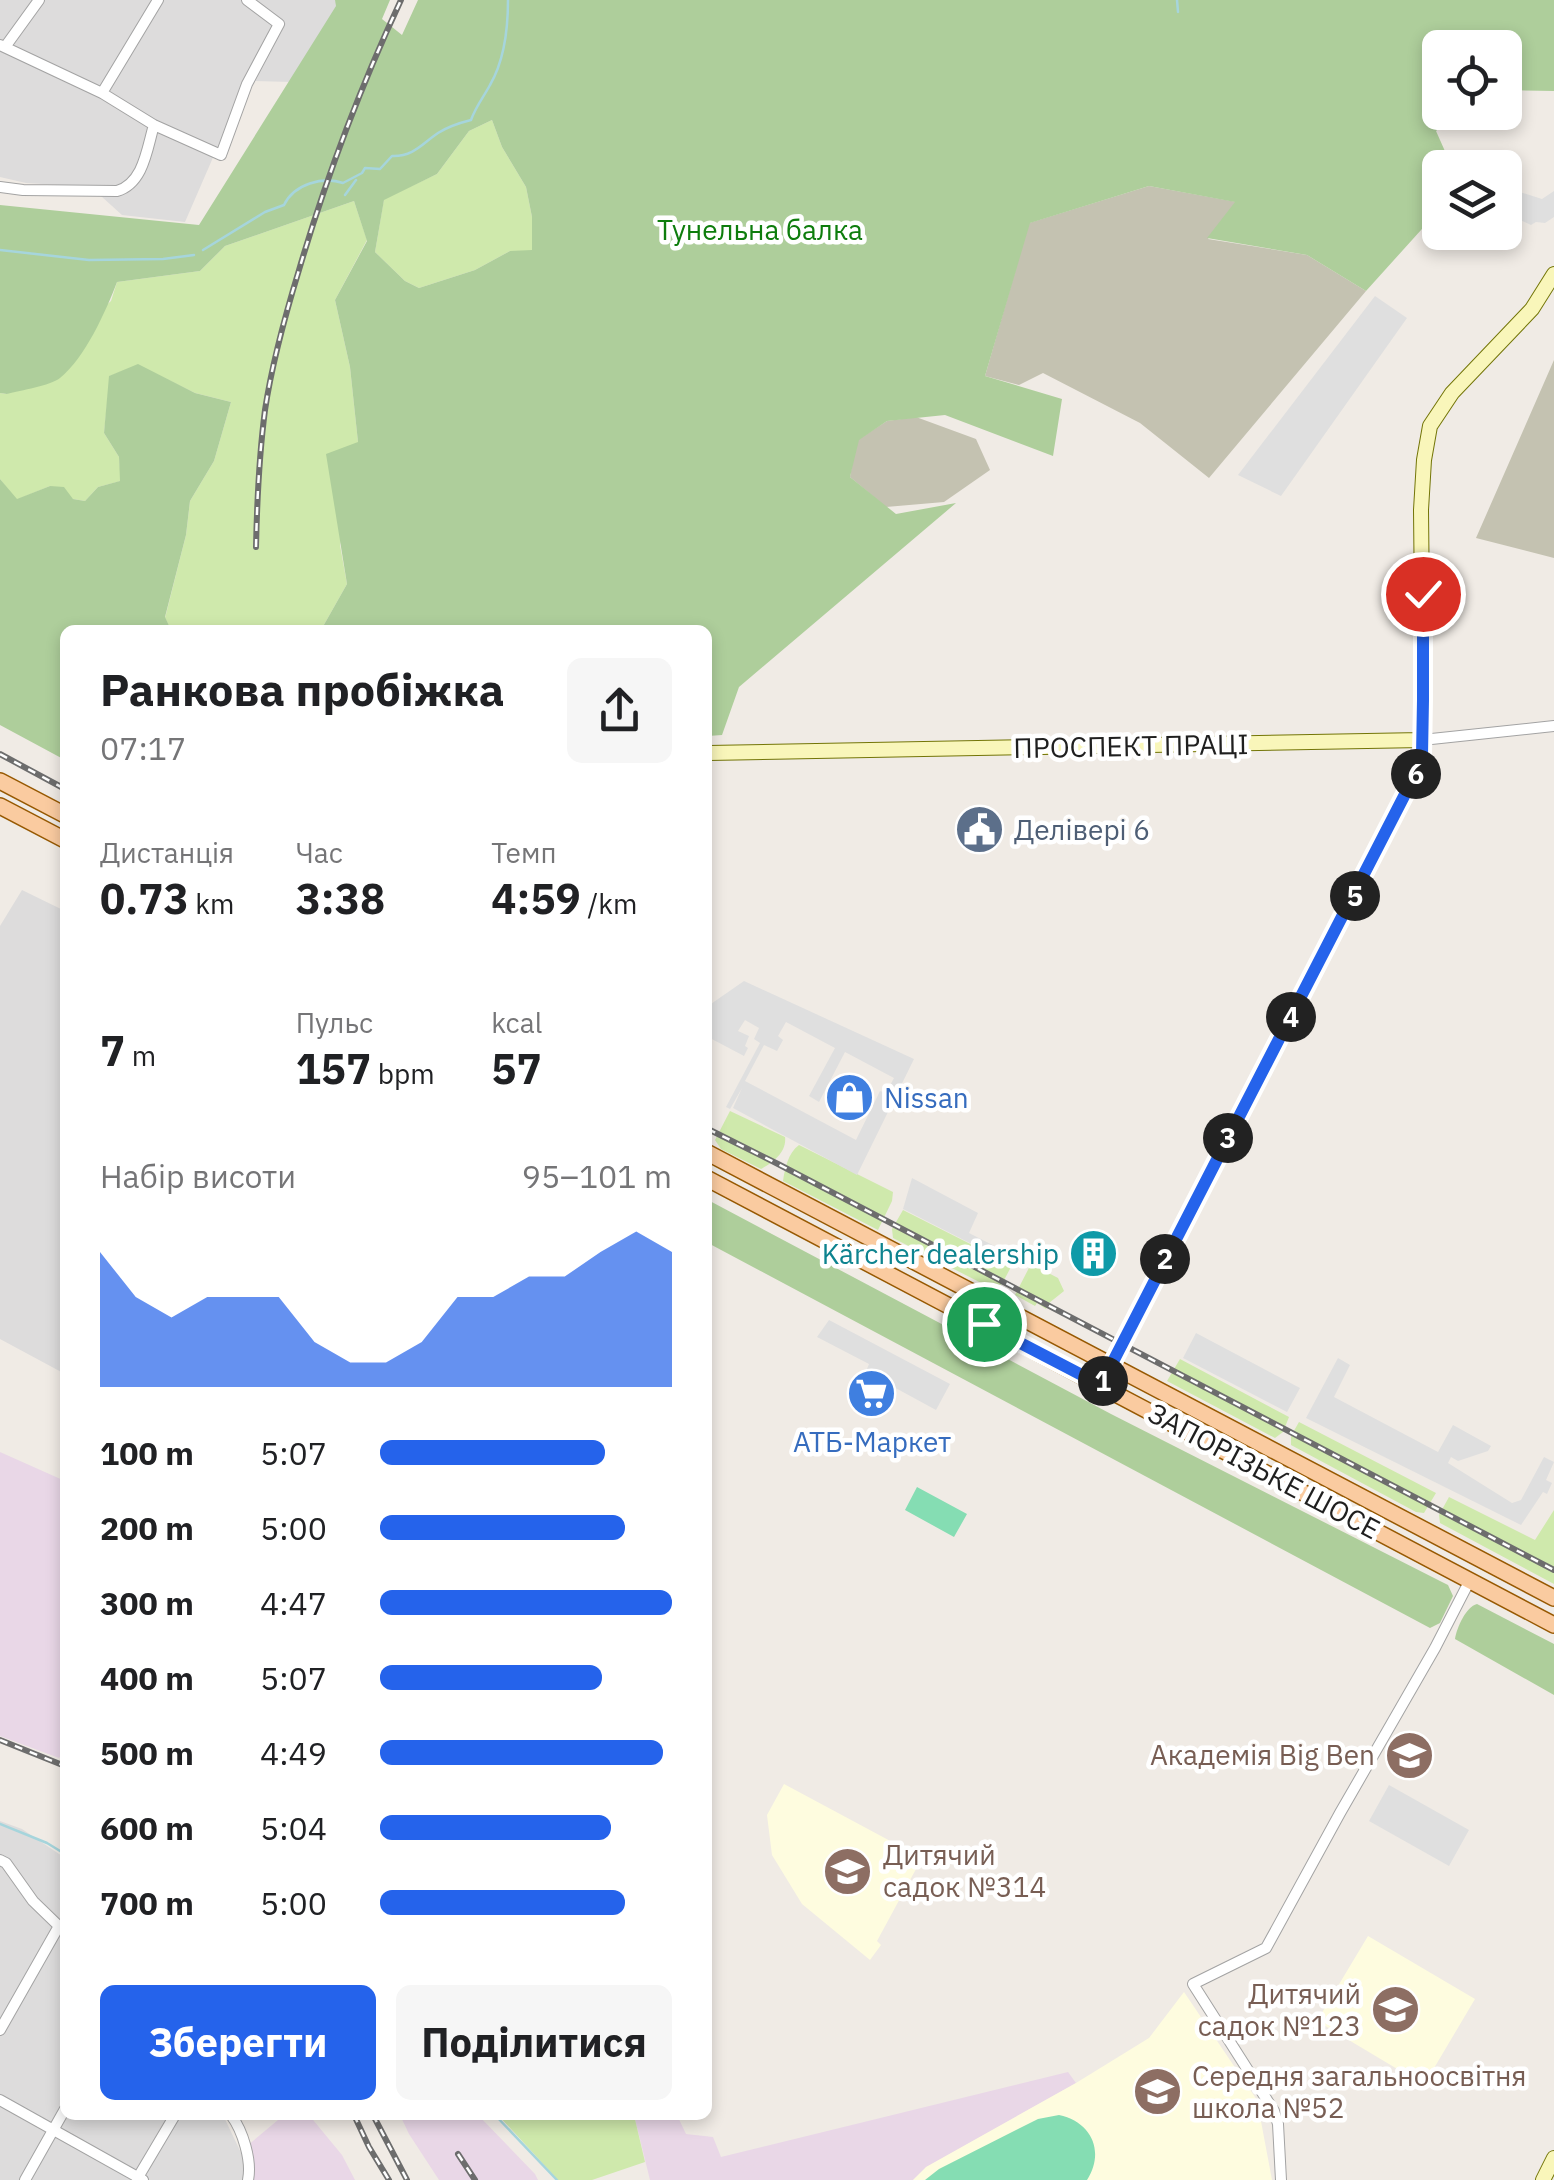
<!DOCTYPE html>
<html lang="uk">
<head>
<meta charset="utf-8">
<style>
	:root { --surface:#fff; --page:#f6f6f6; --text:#202124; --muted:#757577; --accent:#2563eb }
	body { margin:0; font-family:"IBM Plex Sans",sans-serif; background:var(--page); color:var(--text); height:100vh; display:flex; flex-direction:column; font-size:38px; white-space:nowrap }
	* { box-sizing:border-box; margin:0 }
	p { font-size:32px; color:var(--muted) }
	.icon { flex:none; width:55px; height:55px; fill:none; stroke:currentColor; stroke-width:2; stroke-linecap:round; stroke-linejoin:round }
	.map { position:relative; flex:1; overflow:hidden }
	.panel { position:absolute; left:60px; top:625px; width:652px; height:1495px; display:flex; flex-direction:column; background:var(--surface); border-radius:15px; box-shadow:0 5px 15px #0003 }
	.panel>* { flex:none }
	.fabs { position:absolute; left:1422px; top:30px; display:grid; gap:20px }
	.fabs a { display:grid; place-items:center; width:100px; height:100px; border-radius:15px; background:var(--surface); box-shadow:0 5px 15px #0003; font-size:50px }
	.pin { position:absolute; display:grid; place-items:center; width:85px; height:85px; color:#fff; margin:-42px; border:5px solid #fff; border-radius:50%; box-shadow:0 2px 10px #0007 }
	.km { position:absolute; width:50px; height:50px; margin:-25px; border-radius:50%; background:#222; color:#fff; font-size:28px; line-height:50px; text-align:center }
	.round { display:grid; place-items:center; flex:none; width:105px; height:105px; border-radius:15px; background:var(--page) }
	.overview { display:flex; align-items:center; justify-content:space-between; height:170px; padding:0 40px }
	h1 { font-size:45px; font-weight:700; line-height:75px }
	.metrics { display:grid; grid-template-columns:repeat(3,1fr); gap:15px; height:170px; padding:10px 40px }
	.metrics div { display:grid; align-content:center }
	.metrics b { font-size:42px; font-weight:700 }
	.metrics small { font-size:28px; font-weight:400 }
	.metrics p { font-size:28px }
	.chart { height:280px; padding:20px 40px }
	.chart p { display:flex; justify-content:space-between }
	.chart svg { width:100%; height:180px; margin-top:10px; fill:var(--accent); opacity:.7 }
	.action { display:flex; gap:20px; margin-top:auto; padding:20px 40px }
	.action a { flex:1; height:115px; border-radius:15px; background:var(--accent); color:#fff; font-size:40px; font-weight:700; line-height:115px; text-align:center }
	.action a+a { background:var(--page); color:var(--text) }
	ul { padding:0 40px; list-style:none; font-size:32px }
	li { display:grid; grid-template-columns:160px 120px 1fr; align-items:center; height:75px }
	li i { height:25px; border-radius:12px; background:var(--accent) }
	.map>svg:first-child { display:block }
	.residential { fill:#dddcdc }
	.industrial { fill:#e9d7e7 }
	.education { fill:#fefcdf }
	.construction { fill:#c4c2b1 }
	.grass { fill:#cfe9ac }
	.forest { fill:#aece9b; fill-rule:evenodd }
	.pitch { fill:#85ddb3 }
	.parking { fill:#dfdfdf; fill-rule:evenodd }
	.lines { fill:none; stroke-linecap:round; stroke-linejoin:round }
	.stream { stroke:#a6d5dc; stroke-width:2.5 }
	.street-casing { stroke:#a3a3a3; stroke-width:12 }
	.secondary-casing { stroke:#737507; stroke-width:16 }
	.primary-casing { stroke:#975902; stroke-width:18 }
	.street { stroke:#fff; stroke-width:10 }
	.secondary { stroke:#f9f6ba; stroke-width:14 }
	.primary { stroke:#facba0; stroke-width:15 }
	.rail-casing { stroke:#6d6d6d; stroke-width:6 }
	.rail { stroke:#fff; stroke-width:2.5; stroke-dasharray:8; stroke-linecap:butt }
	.route-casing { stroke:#fff; stroke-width:20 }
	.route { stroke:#2563eb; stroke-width:12 }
	.labels { text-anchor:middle; stroke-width:9; stroke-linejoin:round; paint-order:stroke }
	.park-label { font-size:28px; fill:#0e7d0d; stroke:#fff }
	.street-label { font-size:28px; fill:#1f1f1f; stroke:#fff }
	.service-label { font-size:28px; fill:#4e5e75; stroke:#fff; text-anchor:start }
	.shop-label { font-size:28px; fill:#366cbe; stroke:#fff; text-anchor:start }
	.culture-label { font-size:28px; fill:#0d838f; stroke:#fff; text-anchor:end }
	.education-label { font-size:28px; fill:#785e54; stroke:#fff; text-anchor:end }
</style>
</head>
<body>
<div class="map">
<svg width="1554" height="2180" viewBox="0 0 1554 2180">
	<rect width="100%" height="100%" fill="#f0ebe5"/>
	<path class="residential" d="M 0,0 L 357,0 L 330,83 L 253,81 L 218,146 L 185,222 L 122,215 L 91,187 L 26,183 L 0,177 Z
		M 22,890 L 65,911 L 65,1374 L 0,1339 L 0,926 Z
		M 0,1821 L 22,1829 L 65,1858 L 65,2115 L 223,2115 L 254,2180 L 0,2180 Z"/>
	<path class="industrial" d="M 0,1452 L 65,1481 L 65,1750 L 59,1758 L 0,1736 Z
		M 1068,2072 L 1076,2083 L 927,2167 L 913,2180 L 650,2180 L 634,2115 L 677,2115 L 686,2134 L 713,2137 L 721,2157 Z
		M 284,2115 L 309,2115 L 342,2155 L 355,2180 L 254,2180 L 241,2151 Z
		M 400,2115 L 478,2115 L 535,2174 L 538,2180 L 439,2180 L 409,2134 Z"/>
	<path class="education" d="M 784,1784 L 922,1858 L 877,1941 L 881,1945 L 870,1960 L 802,1904 L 772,1855 L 767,1815 Z
		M 1368,1936 L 1475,1999 L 1424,2085 L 1317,2021 Z
		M 1184,1992 L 1257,2100 L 1272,2180 L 913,2180 L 926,2167 L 1076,2083 L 1149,2038 Z"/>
	<path class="construction" d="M 1149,186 L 1237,202 L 1208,239 L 1307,255 L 1366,291 L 1209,478 L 1140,423 L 1043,373 L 1019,385 L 985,376 L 1029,223 Z
		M 1554,360 L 1554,558 L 1476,538 Z
		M 916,417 L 976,439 L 990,470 L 944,502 L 886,507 L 850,477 L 856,441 L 887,421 Z"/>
	<path class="grass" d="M 492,120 L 502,147 L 526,187 L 532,217 L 532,251 L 510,251 L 475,270 L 419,288 L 405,281 L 375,252 L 384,199 L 437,174 L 469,131 Z
		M 354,201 L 367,240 L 335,300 L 350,367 L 358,442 L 340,545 L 347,584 L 321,630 L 171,630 L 165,618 L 186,535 L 190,501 L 214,461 L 231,402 L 195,393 L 138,365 L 110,376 L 104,433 L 119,457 L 121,481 L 98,487 L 85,501 L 73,499 L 50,486 L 16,500 L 0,479 L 0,393 L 7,394 L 111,301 L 117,282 L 200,271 L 225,246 Z
		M 730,1111 L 785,1137 C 787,1152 773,1163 761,1169 L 721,1149 L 715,1140 Z
		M 799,1145 L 893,1192 L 892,1201 L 878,1230 L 783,1181 C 785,1168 788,1153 799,1145 Z
		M 903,1210 L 1012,1265 L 1002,1284 L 993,1289 L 893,1238 L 892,1229 Z
		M 1031,1264 L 1058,1278 L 1064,1291 L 1049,1303 L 1046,1309 L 1037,1303 L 1035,1306 L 1015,1295 Z
		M 1180,1359 L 1289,1417 L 1283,1432 L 1275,1438 L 1167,1381 Z
		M 1299,1422 L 1436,1493 L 1424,1513 L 1416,1512 L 1291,1445 L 1291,1436 Z
		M 1449,1497 L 1535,1540 L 1554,1510 L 1554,1584 L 1440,1523 L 1439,1515 Z
		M 498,2115 L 634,2115 L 645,2162 L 592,2180 L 558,2180 Z"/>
	<path class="forest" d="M 335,0 L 390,0 L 382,19 L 402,35 L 418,0 L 1554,0 L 1554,91 L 1505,90 L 1505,48 L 1440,48 L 1440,112 L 1458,113 L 1436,131 L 1452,167 L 1440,168 L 1440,209 L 1366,291 L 1307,255 L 1207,238 L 1235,202 L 1149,186 L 1030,223 L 985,376 L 1062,399 L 1053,456 L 945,415 L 887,421 L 859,440 L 850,477 L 896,514 L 956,503 L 739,687 L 722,735 L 708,736 L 708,630 L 321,630 L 347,584 L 326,454 L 358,442 L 350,367 L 335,300 L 367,241 L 354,201 L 225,246 L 200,271 L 117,282 C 106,311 85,358 60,378 C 50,386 21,390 7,394 L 0,393 L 0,205 L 199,225 L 336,6 ZM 492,120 L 502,147 L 526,187 L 532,217 L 532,250 L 510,251 L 475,270 L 419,288 L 405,281 L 375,252 L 384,200 L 437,174 L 469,131 Z
		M 138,364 L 195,393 L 231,402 L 214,461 L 190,501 L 186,535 L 165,617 L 171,630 L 65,630 L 65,760 L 0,725 L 0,479 L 17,499 L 50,486 L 64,487 L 73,499 L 85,501 L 98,487 L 120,481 L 119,457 L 104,433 L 109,376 Z
		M 708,1200 L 1111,1414 L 1440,1581 L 1448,1585 L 1453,1596 L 1440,1623 L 1430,1628 L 708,1243 Z
		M 1477,1604 L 1554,1644 L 1554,1695 L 1455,1639 C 1457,1627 1466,1607 1477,1604 Z"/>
	<path class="pitch" d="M 917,1487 L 967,1514 L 954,1537 L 905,1510 Z
		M 1059,2115 C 1092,2122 1105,2152 1087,2180 L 925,2180 L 939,2169 L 1038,2119 Z"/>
	<path class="parking" d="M 1517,191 L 1542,199 L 1554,191 L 1554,217 L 1545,223 L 1536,222 L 1531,225 L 1507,214 Z
		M 1375,296 L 1407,318 L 1281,496 L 1238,475 Z
		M 744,981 L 914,1059 L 857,1175 L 733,1108 L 742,1088 L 730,1109 L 726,1107 L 760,1043 L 754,1039 L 759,1028 L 745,1020 L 738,1031 L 749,1036 L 745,1046 L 748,1048 L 744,1056 L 708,1037 L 708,1006 ZM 786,1022 L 835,1048 L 809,1096 L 819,1102 L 845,1052 L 894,1078 L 886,1093 L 880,1091 L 856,1140 L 745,1081 L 764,1045 L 777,1051 L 783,1040 L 778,1036 Z
		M 912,1178 L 978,1213 L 969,1233 L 1016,1257 L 1011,1264 L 903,1209 Z
		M 829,1320 L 950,1384 L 936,1410 L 879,1379 L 880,1376 L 867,1369 L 869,1364 L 817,1337 Z
		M 1196,1333 L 1300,1388 L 1287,1412 L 1183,1358 Z
		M 1338,1358 L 1350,1365 L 1334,1397 L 1438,1452 L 1453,1425 L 1491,1446 L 1488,1451 L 1458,1461 L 1451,1457 L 1448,1463 L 1512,1503 L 1521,1500 L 1544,1457 L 1554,1462 L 1546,1480 L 1552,1483 L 1547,1494 L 1543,1492 L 1521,1525 L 1306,1418 Z
		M 1389,1785 L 1469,1830 L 1449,1866 L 1369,1821 Z"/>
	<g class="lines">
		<path class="stream" d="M 1177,0 L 1178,12
			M 345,195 L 356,180
			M 0,250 L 89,260 L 163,259 L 194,255
			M 203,250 L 265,212 L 284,205 C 294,184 323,176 343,183 L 362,173 L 365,168 L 380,169 L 392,156 C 413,157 423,143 438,133 C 449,126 459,123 471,120 C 476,106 483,98 490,85 C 504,61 508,28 508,0
			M 0,1824 L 47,1843 L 65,1854
			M 495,2115 L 557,2180"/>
		<defs>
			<path id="street" d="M 0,45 L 102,93 L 154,125 L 221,155 L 247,84 L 279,24 L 247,0
				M 5,47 L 39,0
				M 102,93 L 158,0
				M 0,187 L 23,190 L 117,191 C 144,183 147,148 154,125
				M 1422,740 L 1554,726
				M 0,1860 L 6,1863 L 33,1901 L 65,1932
				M 0,2030 L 59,1926
				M 0,2100 L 143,2180
				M 231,2115 C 243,2131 252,2161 248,2180
				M 137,2179 L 175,2115
				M 25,2180 L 65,2109
				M 1281,2180 L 1278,2124 L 1274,2111 L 1193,1984 L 1266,1948 L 1340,1813 L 1435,1648 L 1470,1580"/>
			<path id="secondary" d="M 708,753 L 1422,740
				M 1111,1364 L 1419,769 L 1422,755 L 1423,700 L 1421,510 L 1424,460 L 1430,426 L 1452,393 L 1532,309 L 1554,274
				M 1543,2180 L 1554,2158"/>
			<path id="primary" d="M 0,781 L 65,815
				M 0,806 L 65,840
				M 708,1153 L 1554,1598
				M 708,1179 L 1554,1625"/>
		</defs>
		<use href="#street" class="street-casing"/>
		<use href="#secondary" class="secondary-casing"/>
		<use href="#primary" class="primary-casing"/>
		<use href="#street" class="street"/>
		<use href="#secondary" class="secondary"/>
		<use href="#primary" class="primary"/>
		<defs>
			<path id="rail" d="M 256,547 C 257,501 259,456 265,410 C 272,363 285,316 299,270 C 326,178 360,88 401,0
				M 0,754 L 65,789
				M 708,1129 L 778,1164 L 1554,1570
				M 0,1740 L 65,1766
				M 354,2115 L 369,2147 L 389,2180
				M 373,2115 L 407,2180
				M 458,2154 L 475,2180"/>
		</defs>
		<use href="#rail" class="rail-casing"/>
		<use href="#rail" class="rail"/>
	</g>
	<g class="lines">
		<defs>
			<path id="route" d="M 984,1324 L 1101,1385 L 1418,769 L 1422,755 L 1423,700 L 1423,594"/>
		</defs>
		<use href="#route" class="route-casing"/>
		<use href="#route" class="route"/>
	</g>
	<defs>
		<symbol id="civic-disc" viewBox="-11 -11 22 22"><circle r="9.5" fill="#5c6f8a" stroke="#fff"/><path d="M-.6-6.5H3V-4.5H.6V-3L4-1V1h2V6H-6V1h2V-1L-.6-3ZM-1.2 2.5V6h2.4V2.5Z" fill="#fff"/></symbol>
		<symbol id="shop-disc" viewBox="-11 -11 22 22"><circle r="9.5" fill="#3f7fe0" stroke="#fff"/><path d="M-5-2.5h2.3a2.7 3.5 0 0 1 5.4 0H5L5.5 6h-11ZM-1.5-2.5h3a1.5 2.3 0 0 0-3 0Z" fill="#fff"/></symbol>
		<symbol id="building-disc" viewBox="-11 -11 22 22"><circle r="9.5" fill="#0f9aa8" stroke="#fff"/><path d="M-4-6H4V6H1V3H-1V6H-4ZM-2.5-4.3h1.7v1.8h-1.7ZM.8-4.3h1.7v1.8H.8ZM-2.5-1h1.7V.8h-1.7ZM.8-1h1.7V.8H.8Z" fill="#fff"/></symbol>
		<symbol id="supermarket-disc" viewBox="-11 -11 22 22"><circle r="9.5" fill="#3f7fe0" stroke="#fff"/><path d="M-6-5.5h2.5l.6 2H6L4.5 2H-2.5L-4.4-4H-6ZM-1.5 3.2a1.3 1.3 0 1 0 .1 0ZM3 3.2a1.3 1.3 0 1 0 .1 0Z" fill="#fff"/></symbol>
		<symbol id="school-disc" viewBox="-11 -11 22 22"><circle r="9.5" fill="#8d6e63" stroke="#fff"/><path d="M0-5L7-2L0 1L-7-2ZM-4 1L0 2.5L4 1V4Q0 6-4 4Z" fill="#fff"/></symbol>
	</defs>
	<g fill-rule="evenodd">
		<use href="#civic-disc" x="952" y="802" width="55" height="55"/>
		<use href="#shop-disc" x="822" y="1070" width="55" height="55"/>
		<use href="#building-disc" x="1066" y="1226" width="55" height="55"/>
		<use href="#supermarket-disc" x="844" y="1366" width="55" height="55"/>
		<use href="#school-disc" x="1382" y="1728" width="55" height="55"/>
		<use href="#school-disc" x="820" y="1844" width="55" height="55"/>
		<use href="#school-disc" x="1368" y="1982" width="55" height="55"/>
		<use href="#school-disc" x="1130" y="2064" width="55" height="55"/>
	</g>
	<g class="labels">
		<g class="park-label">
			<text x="760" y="240">Тунельна балка</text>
		</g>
		<g class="street-label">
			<text transform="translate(1131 746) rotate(-1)" y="10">ПРОСПЕКТ ПРАЦІ</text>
			<text transform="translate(1264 1471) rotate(28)" y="10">ЗАПОРІЗЬКЕ ШОСЕ</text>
		</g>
		<g class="service-label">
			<text x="1014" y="840">Делівері 6</text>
		</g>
		<g class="shop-label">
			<text x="884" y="1108">Nissan</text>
			<text x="872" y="1452" text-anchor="middle">АТБ-Маркет</text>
		</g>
		<g class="culture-label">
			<text x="1059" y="1264">Kärcher dealership</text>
		</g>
		<g class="education-label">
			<text x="1375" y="1765">Академія Big Ben</text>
			<text x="883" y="1865" text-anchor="start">Дитячий<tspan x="883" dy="32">садок №314</tspan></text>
			<text x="1361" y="2004">Дитячий<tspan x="1361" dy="32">садок №123</tspan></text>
			<text x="1192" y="2086" text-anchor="start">Середня загальноосвітня<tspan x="1192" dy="32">школа №52</tspan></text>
		</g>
	</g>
</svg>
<div class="fabs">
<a><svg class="icon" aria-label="locate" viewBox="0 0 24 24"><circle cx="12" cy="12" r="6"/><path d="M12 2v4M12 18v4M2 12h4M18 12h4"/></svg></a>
<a><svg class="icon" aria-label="layers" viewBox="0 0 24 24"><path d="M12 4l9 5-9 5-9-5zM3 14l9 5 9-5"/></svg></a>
</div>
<div class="pin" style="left:984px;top:1324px;background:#1e9e55"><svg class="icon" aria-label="arrive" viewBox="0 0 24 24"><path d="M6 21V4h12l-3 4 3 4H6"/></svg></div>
<div class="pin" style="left:1423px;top:594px;background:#d93025"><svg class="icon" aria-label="check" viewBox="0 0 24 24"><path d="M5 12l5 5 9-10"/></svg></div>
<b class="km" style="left:1103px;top:1381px">1</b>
<b class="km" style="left:1165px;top:1259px">2</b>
<b class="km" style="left:1228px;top:1138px">3</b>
<b class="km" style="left:1291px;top:1017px">4</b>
<b class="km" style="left:1355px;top:896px">5</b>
<b class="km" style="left:1416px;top:774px">6</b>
<section class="panel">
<div class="overview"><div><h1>Ранкова пробіжка</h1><p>07:17</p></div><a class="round"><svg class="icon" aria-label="share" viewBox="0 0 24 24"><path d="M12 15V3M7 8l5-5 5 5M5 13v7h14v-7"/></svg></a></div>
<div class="metrics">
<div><p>Дистанція</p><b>0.73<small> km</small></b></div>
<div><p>Час</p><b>3:38</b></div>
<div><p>Темп</p><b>4:59<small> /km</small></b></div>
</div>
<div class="metrics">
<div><b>7<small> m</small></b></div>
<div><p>Пульс</p><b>157<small> bpm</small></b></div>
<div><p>kcal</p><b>57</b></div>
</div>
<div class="chart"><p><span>Набір висоти</span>95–101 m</p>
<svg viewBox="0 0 160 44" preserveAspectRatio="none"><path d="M0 44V11L10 22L20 27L30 22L40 22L50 22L60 33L70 38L80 38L90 33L100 22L110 22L120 17L130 17L140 11L150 6L160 11V44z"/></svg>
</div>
<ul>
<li><b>100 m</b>5:07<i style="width:77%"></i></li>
<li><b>200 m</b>5:00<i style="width:84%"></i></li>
<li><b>300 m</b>4:47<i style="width:100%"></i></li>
<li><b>400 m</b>5:07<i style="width:76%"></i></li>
<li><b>500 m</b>4:49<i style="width:97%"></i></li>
<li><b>600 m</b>5:04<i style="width:79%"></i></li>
<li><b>700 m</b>5:00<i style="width:84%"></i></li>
</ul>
<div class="action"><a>Зберегти</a><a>Поділитися</a></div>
</section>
</div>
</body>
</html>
